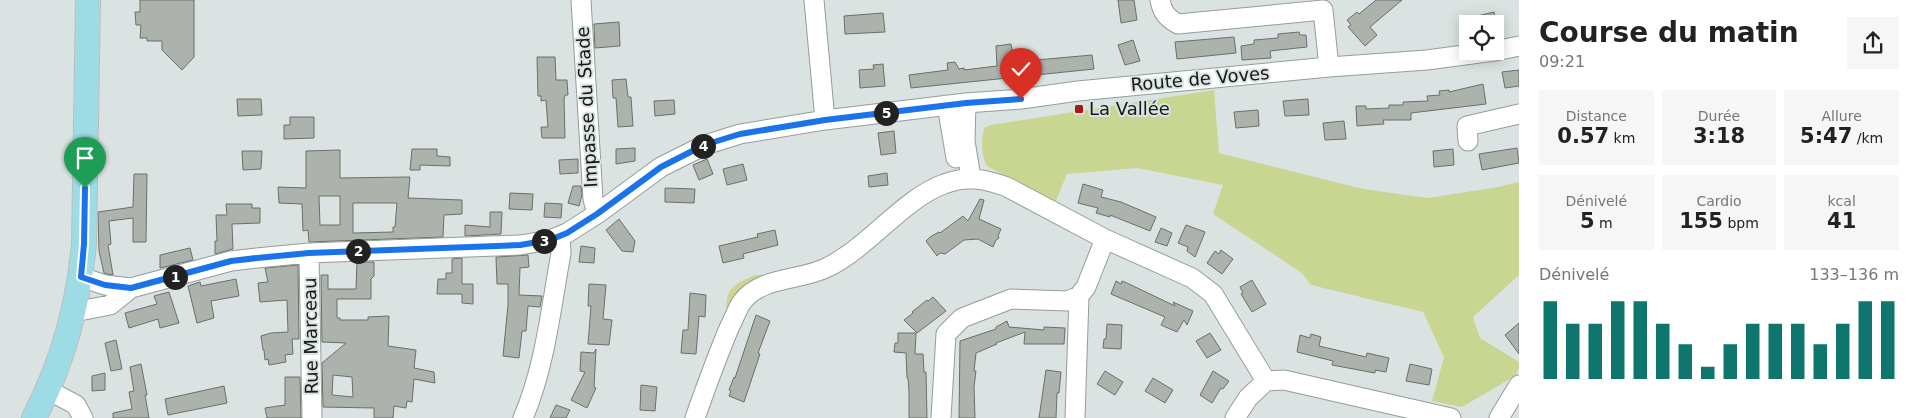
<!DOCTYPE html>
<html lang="fr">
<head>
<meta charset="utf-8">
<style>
	:root { --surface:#fff; --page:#f6f6f6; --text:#222; --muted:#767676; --accent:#0f766e }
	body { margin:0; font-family:"DejaVu Sans",sans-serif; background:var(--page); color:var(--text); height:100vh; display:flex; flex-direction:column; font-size:19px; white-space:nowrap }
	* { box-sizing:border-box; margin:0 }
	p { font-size:16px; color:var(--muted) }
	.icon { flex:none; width:28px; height:28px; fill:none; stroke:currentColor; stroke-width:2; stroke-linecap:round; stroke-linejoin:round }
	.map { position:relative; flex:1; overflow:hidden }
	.sheet { display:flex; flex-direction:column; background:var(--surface); width:400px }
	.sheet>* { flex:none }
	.fabs { position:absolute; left:1459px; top:15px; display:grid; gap:10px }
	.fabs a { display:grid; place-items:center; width:45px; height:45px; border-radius:0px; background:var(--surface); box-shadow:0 2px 12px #0003; font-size:25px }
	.pin { position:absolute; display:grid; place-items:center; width:42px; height:42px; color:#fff; margin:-51px -21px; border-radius:50% 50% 50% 0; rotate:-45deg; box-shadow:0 0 5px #0007 }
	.pin .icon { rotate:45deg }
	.km { position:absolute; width:25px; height:25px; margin:-12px; border-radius:50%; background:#222; color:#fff; font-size:14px; line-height:25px; text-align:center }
	.round { display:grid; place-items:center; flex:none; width:52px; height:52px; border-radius:0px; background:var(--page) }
	.headline { display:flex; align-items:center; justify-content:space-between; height:85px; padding:0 20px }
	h1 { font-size:28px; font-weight:600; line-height:38px }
	.figures { display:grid; grid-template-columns:repeat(3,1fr); gap:8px; height:85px; padding:5px 20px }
	.figures div { display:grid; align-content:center; border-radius:0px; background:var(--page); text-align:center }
	.figures b { font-size:21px; font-weight:600 }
	.figures small { font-size:14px; font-weight:400 }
	.figures p { font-size:14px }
	.chart { height:140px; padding:10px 20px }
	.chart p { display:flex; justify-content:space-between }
	.chart svg { width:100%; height:90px; margin-top:5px; stroke:var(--accent); stroke-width:6 }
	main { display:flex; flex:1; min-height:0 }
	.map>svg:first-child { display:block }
	.green { fill:#c8d692 }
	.building { fill:#adb2ad; stroke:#6a6f6a; fill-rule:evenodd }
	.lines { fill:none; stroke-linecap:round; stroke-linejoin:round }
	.minor-casing { stroke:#949d9a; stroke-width:21 }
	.major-casing { stroke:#bdbebe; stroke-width:26 }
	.minor { stroke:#fff; stroke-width:19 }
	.major { stroke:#9edce5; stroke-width:24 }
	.route-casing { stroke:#fff; stroke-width:10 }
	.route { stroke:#1a73e8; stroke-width:6 }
	.poi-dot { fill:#aa1717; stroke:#dae3e1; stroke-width:2 }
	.labels { text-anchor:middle; stroke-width:4; stroke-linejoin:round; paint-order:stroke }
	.street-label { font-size:18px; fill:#141716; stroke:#dae3e1 }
	.poi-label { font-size:18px; fill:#141716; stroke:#dae3e1; text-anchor:start }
</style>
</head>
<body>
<main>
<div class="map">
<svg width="1519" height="418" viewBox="0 0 1519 418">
	<rect width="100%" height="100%" fill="#dae3e1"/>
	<path class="green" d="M 1214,90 L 1219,153 L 1363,189 L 1428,198 L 1498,187 L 1519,182 L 1519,275 L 1473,317 L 1480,338 L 1519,362 L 1519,368 L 1515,376 L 1462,407 L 1432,401 L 1444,357 L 1423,312 L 1311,285 L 1302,273 L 1213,214 L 1223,185 L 1137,168 L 1067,174 L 1055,203 L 987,166 C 981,155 981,140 984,128 L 991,125 Z
		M 755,275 L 767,275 L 728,312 C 726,307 726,305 727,300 C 728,285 743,281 755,275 Z"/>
	<path class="building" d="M 140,0 L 194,0 L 194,57 L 182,70 L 162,50 L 162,41 L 147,41 L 147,38 L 140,38 L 141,25 L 136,25 L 135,12 L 140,12 Z
		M 1118,0 L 1134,0 L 1137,20 L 1121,23 Z
		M 1376,0 L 1402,0 L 1370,27 L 1377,35 L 1365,46 L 1348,27 L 1351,25 L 1347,20 L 1357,12 L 1359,14 Z
		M 1494,12 L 1497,24 L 1462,24 L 1461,20 Z
		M 883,13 L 885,32 L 845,34 L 844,16 Z
		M 619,22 L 620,46 L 595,48 L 594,24 Z
		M 1299,32 L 1300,35 L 1306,35 L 1307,47 L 1270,51 L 1271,58 L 1242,60 L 1241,46 L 1254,44 L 1254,40 L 1278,38 L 1278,34 Z
		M 1234,37 L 1236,53 L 1177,59 L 1175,42 Z
		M 1133,40 L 1140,61 L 1125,65 L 1118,45 Z
		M 1011,44 L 1014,62 L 1092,55 L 1094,69 L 911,88 L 909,75 L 948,70 L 947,63 L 955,62 L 959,69 L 964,68 L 964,70 L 997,66 L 996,46 Z
		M 537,57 L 555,57 L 556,80 L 567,80 L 568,95 L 565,95 L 564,99 L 565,138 L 542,138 L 541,127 L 548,127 L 546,100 L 541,101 L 541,96 L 538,96 Z
		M 883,64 L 885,86 L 860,88 L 859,70 L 874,69 L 873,65 Z
		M 1519,70 L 1519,86 L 1505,88 L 1502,72 Z
		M 626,79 L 628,97 L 631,97 L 633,126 L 618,127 L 616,98 L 613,98 L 612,80 Z
		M 1483,84 L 1486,104 L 1411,113 L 1411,120 L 1383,120 L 1384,124 L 1357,126 L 1356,106 L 1366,106 L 1366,109 L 1389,108 L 1389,105 L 1403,105 L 1403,102 L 1428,101 L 1427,96 L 1440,95 L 1439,91 L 1449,90 L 1449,92 Z
		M 237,99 L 261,99 L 262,115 L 238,116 Z
		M 1308,99 L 1309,115 L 1285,116 L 1283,101 Z
		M 674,100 L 675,114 L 655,116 L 654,101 Z
		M 1258,110 L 1259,126 L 1236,128 L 1234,112 Z
		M 290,117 L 314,117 L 314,138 L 284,139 L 284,125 L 290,125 Z
		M 1344,121 L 1346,139 L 1325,140 L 1323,123 Z
		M 894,131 L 896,153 L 881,155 L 878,133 Z
		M 635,148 L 635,161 L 616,164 L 616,149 Z
		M 1517,148 L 1519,163 L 1482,170 L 1479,154 Z
		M 412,149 L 437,149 L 437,156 L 450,157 L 450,166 L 420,165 L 420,170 L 410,170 Z
		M 1453,149 L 1454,165 L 1434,167 L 1433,151 Z
		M 340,150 L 340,178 L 410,177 L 408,198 L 462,200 L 462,214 L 444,215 L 443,237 L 309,242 L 308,230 L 303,231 L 302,204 L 279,203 L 278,187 L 306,188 L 306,151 ZM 319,196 L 340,196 L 340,225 L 320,225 ZM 353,203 L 397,203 L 395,227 L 393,227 L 393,232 L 353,233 Z
		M 242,151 L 262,151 L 261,169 L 243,170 Z
		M 578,159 L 578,173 L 560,174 L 559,160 Z
		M 707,159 L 713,174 L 699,180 L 693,165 Z
		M 743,164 L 747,180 L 727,185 L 723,169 Z
		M 887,173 L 888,185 L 869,187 L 868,176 Z
		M 134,174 L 147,174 L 146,242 L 133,242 L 133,218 L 109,221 L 111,244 L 108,245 L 113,275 L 107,274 L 104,273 L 99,251 L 98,212 L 133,207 Z
		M 1083,184 L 1103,190 L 1101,197 L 1121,202 L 1156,217 L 1150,231 L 1110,215 L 1110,217 L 1096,213 L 1098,208 L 1078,203 Z
		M 573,186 L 581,186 L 582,195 L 579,206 L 568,203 Z
		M 665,188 L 695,189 L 694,203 L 665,202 Z
		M 510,193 L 533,194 L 532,210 L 509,209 Z
		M 980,199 L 984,200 L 979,219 L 1001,229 L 998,236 L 999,238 L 996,240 L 993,247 L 978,239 L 964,240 L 945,254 L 940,253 L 937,256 L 926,241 L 930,237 L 939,232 L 940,233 L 963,216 L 968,221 Z
		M 545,203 L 562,204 L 561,218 L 544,217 Z
		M 226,204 L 252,204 L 252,208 L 260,208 L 260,223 L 232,224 L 233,249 L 215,254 L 215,241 L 217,241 L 216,215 L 227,215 Z
		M 490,212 L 502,212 L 501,234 L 465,236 L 465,225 L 490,227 Z
		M 619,219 L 635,241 L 633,252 L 622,251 L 606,230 Z
		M 1186,225 L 1205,232 L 1195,257 L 1187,251 L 1188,247 L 1178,243 Z
		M 1161,228 L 1172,233 L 1167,246 L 1155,242 Z
		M 775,230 L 778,245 L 743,254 L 744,258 L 723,263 L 719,246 L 758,237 L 757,234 Z
		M 581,246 L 595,248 L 594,263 L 579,262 Z
		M 190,248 L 193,260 L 160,268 L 160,255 Z
		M 1221,250 L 1233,259 L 1222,274 L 1207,263 L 1215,251 L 1219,254 Z
		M 528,255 L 529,267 L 520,268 L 519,295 L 542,296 L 540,307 L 528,306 L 526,331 L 522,331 L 519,358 L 503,356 L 508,305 L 508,284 L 497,284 L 496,257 Z
		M 462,258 L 462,284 L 473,284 L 473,304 L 462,303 L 462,294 L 437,294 L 438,279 L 446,279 L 446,273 L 452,273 L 452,259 Z
		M 357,262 L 374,262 L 374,276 L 371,279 L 371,299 L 337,299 L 337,318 L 340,318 L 340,320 L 368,320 L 368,317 L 389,316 L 388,346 L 416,350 L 414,368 L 434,372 L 435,383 L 414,379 L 412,402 L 407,401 L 406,408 L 394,406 L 393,418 L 374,418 L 374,408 L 323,407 L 322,363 L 346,343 L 322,342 L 321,275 L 328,275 L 328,289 L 356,289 ZM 333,375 L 352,377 L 353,397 L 332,395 Z
		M 298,265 L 299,339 L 292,339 L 293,354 L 285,355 L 286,362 L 269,365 L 268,359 L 265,360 L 264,350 L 263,350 L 261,336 L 271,333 L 288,332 L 287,300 L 260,302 L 258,283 L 268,282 L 265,268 Z
		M 236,279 L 239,296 L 211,301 L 214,318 L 197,323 L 188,286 L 200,282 L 201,286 Z
		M 1252,280 L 1266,304 L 1252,312 L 1241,294 L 1243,293 L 1240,287 Z
		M 1116,281 L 1121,284 L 1122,281 L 1127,283 L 1175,306 L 1173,302 L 1193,311 L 1187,325 L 1184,320 L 1177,332 L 1161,325 L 1165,317 L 1111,294 Z
		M 589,284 L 606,285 L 603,319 L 612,320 L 609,345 L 588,344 L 591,306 L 588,306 Z
		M 169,292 L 179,323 L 160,328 L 158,319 L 129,328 L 125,313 L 157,304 L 154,296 Z
		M 690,293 L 706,295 L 705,317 L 699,316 L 696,354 L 681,353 L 683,330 L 688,330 Z
		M 933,297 L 946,311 L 917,333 L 904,320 L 913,313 L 912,312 L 927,300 L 928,301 Z
		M 756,315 L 770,321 L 758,353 L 760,354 L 744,402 L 729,396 L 731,391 L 729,390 L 734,377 L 735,378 Z
		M 1007,321 L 1009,327 L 1044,330 L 1044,327 L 1065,328 L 1064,344 L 1024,344 L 1025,332 L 996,343 L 997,344 L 976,353 L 974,371 L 976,371 L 974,387 L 975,418 L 959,418 L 960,341 L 996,329 L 996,327 Z
		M 1519,323 L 1519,354 L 1505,335 Z
		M 1107,324 L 1122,325 L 1121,349 L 1103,348 L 1104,339 L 1106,339 Z
		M 898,333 L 916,333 L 915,354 L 923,354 L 924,372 L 926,372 L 927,418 L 909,418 L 909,392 L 908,378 L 907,378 L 906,353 L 894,352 L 895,343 L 898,343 Z
		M 1210,333 L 1221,350 L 1207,358 L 1196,341 Z
		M 1311,334 L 1321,337 L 1319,346 L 1366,357 L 1367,353 L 1389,358 L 1386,372 L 1375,370 L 1375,373 L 1332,365 L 1333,361 L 1297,352 L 1300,335 L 1310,338 Z
		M 116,340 L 122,369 L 111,371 L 105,343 Z
		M 596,349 L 594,387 L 596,388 L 587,408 L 571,400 L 585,372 L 580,371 L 581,352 L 594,353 Z
		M 141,364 L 147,395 L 145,395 L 149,418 L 113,418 L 113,413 L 132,409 L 129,392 L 134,391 L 130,367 Z
		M 1410,364 L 1432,369 L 1429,385 L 1406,381 Z
		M 1046,370 L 1061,372 L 1059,393 L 1057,393 L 1056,418 L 1039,418 Z
		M 1105,371 L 1123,382 L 1115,395 L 1097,384 Z
		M 1213,371 L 1229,381 L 1223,389 L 1221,388 L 1212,403 L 1200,395 Z
		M 105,373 L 105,390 L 92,391 L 92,376 Z
		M 285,377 L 300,377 L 301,418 L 267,418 L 265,408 L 285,405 Z
		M 1153,378 L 1173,390 L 1165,403 L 1145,391 Z
		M 641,385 L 657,387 L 655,411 L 640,410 Z
		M 224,386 L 227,403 L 168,415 L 165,399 Z
		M 556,405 L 570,410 L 566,418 L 550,418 Z"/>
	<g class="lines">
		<defs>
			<path id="minor" d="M 581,0 L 593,199 L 597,214
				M 814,0 L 825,120
				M 1160,0 C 1162,12 1167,18 1178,24 L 1323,10 L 1329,67
				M 1495,51 L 1519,46
				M 966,103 L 965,141 L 971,178
				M 947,105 L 956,158
				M 1468,141 L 1467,126 L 1519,114
				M 309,253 L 312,418
				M 81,277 L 105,285 L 131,288 L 231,261 L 257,258 L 309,253 L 520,245 L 550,240 L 567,233 L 597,214 L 661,167 L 705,145 L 740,134 L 825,120 L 966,103 L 1021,99 L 1078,91 L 1329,67 L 1427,60 L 1494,51
				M 74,312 L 110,305 L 131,288
				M 1266,381 L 1284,380 L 1451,418
				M 48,390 L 76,405 L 83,418
				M 523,418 C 545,367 551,308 561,253 L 560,236
				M 695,418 C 706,387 717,356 730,326 C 734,319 737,309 742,302 C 761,276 802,281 828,267 C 870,246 903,199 944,184 C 967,175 985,179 1007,187 L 1105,239 L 1192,278 L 1213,294 L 1266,381
				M 941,418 L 946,334 L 962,318 L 1011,299 L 1068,301 L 1079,296 L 1086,287 L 1105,239
				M 1075,418 L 1079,296
				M 1235,418 L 1248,398 L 1266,381
				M 1499,418 L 1519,385"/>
			<path id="major" d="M 34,418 C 63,362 78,307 84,244 L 88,0"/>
		</defs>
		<use href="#minor" class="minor-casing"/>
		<use href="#major" class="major-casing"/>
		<use href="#minor" class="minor"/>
		<use href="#major" class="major"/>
	</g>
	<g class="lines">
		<defs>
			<path id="route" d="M 85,188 L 84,244 L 81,277 L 105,285 L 131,288 L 231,261 L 257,258 L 309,253 L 520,245 L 550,240 L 567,233 L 597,214 L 661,167 L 704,145 L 740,134 L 825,120 L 966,103 L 1021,99"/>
		</defs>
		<use href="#route" class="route-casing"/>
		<use href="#route" class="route"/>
	</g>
	<rect class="poi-dot" x="1074" y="104" width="10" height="10" rx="2.5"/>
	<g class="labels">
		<g class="street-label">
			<text transform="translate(1200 79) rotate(-5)" y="6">Route de Voves</text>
			<text transform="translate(587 107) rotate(-93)" y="6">Impasse du Stade</text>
			<text transform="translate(311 336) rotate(-91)" y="6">Rue Marceau</text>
		</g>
		<g class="poi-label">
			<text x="1089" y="115">La Vallée</text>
		</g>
	</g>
</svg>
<div class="fabs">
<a><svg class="icon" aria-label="locate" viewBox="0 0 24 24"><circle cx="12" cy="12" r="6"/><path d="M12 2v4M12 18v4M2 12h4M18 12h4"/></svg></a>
</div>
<div class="pin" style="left:85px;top:188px;background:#1e9e55"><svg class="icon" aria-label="arrive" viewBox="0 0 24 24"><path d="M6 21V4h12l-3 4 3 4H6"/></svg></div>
<div class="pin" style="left:1021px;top:99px;background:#d93025"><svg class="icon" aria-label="check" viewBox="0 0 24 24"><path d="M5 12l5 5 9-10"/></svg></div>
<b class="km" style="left:175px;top:277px">1</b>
<b class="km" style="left:358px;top:251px">2</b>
<b class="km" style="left:544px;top:241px">3</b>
<b class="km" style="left:703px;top:146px">4</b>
<b class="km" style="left:886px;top:113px">5</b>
</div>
<section class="sheet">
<div class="headline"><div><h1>Course du matin</h1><p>09:21</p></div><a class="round"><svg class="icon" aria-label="share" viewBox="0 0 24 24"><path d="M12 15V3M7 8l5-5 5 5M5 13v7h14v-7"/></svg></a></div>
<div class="figures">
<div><p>Distance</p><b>0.57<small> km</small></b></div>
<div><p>Durée</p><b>3:18</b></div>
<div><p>Allure</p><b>5:47<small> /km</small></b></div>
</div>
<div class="figures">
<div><p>Dénivelé</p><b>5<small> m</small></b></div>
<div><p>Cardio</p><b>155<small> bpm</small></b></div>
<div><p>kcal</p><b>41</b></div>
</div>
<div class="chart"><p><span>Dénivelé</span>133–136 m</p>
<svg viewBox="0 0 160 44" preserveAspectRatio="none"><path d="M5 44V6M15 44V17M25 44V17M35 44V6M45 44V6M55 44V17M65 44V27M75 44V38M85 44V27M95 44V17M105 44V17M115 44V17M125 44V27M135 44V17M145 44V6M155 44V6"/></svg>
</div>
</section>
</main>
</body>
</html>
